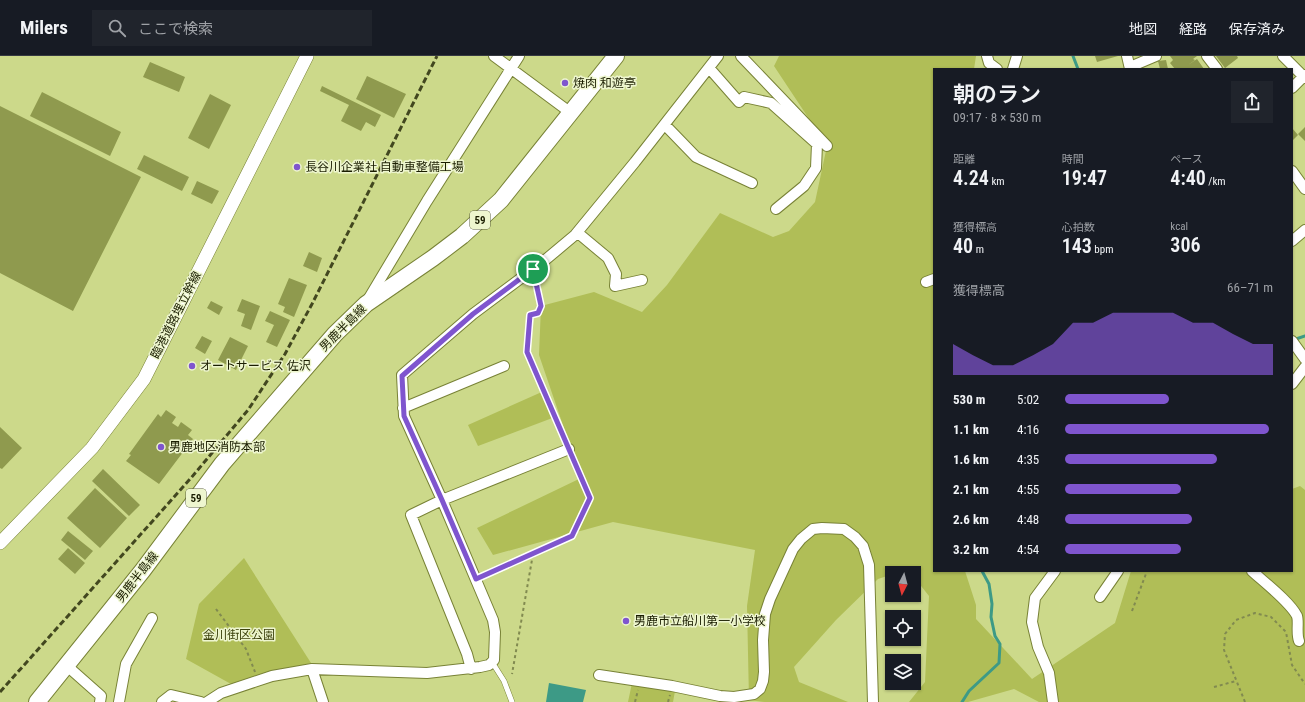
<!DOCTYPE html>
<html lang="ja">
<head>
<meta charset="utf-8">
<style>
	:root { --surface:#171b24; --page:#20242c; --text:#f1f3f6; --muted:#9ea1a6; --line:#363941; --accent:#7f55ce }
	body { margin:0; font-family:"Roboto Condensed","Noto Sans JP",sans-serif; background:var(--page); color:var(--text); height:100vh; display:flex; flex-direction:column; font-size:15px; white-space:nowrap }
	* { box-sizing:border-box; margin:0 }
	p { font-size:13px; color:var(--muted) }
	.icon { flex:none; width:22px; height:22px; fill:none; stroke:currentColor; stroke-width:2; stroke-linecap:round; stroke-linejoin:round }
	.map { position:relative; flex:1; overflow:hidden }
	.panel { position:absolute; left:933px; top:12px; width:360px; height:504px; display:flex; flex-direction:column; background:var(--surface); border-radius:0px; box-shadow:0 1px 3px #0004 }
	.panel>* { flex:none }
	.needle { width:26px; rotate:186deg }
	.buttons { position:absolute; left:885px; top:510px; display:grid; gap:8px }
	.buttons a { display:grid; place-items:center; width:36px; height:36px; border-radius:0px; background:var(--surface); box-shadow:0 1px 3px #0004; font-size:20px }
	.pin { position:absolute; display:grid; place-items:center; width:34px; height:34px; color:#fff; margin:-17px; border:2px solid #fff; border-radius:50%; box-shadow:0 1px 4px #0007 }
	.round { display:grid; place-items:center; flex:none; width:42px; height:42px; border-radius:0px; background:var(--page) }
	.overview { display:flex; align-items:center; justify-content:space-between; height:68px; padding:0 20px }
	h1 { font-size:22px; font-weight:600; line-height:30px }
	.stats { display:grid; grid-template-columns:repeat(3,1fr); gap:6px; height:68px; padding:4px 20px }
	.stats div { display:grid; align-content:center }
	.stats b { font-size:20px; font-weight:600 }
	.stats small { font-size:11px; font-weight:400 }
	.stats p { font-size:11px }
	.chart { height:112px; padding:8px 20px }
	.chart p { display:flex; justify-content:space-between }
	.chart svg { width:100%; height:72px; margin-top:4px; fill:var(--accent); opacity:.7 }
	ul { padding:0 20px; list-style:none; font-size:13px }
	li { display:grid; grid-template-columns:64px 48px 1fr; align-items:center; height:30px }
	li i { height:10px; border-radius:5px; background:var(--accent) }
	header { display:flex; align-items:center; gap:24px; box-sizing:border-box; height:56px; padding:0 20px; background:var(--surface); border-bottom:1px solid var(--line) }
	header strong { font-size:19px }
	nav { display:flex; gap:22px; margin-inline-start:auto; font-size:14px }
	.search { width:280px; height:36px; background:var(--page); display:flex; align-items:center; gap:10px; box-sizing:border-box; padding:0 14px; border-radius:0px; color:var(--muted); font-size:15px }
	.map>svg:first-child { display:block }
	.green { fill:#b0be57 }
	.water { fill:#3d9a86 }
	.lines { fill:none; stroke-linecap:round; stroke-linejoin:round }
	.stream { stroke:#3d9a86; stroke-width:3 }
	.building { fill:#8f9a4e }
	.service-casing { stroke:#788236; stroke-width:6 }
	.minor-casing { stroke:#788236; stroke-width:12 }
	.tertiary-casing { stroke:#788236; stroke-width:14 }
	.primary-casing { stroke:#788236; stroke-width:18 }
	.path { stroke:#818a50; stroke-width:2; stroke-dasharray:3 3; stroke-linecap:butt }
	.service { stroke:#fff; stroke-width:5 }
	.minor { stroke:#fff; stroke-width:10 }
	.tertiary { stroke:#fff; stroke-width:13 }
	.primary { stroke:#fff; stroke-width:16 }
	.rail { stroke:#42471f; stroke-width:3; stroke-dasharray:6 3; stroke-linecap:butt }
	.route-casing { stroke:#fff; stroke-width:8 }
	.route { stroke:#7f55ce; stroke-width:5 }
	.poi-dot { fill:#7f55ce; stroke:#eef6cf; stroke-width:1.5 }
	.labels { text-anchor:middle; stroke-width:3; stroke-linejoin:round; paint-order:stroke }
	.shield { fill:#eef6cf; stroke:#5a5e3e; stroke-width:1 }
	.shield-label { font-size:11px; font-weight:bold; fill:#1a1d00 }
	.poi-label { font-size:12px; fill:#1a1d00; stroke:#eef6cf; text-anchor:start }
	.street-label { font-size:12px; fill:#1a1d00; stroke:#eef6cf }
	.park-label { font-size:12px; fill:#3c420c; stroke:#eef6cf }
</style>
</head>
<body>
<header>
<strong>Milers</strong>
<div class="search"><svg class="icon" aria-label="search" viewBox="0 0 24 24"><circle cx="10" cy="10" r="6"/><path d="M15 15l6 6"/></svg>ここで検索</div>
<nav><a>地図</a><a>経路</a><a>保存済み</a></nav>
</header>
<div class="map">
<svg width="1305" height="646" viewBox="0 0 1305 646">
	<rect width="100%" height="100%" fill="#ccd98a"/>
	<path class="green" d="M 779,0 L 976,0 L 974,13 L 934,13 L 934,515 L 965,515 L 976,549 L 976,563 L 1032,623 L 1115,567 L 1131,515 L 1292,515 L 1292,433 L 1300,430 L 1305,434 L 1305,646 L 1039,646 L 1014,633 L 968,646 L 909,646 L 925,626 L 929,540 L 914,521 L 914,517 L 911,517 L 908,513 L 878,523 L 836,564 L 794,611 L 799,626 L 848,646 L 765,646 L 749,644 L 747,550 L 755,494 L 613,466 L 493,499 L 477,472 L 581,422 L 539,299 L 541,250 L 594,236 L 642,256 L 667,229 L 720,157 L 773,181 L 789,175 L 815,146 L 827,90 L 774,10 Z
		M 544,335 L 555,361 L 478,390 L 468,369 Z
		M 244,502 L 311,607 L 231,628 L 186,603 L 199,548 Z
		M 632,627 L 675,635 L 673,646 L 628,646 Z"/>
	<path class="water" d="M 549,627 L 586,634 L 583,646 L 546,646 Z"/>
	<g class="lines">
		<path class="stream" d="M 1073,0 L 1078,13
			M 1293,284 L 1305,280
			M 962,646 L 969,635 L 999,607 L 1000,588 L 995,580 L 991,561 L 992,548 L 989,528 L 982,515"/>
	</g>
	<path class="building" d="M 1095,0 L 1118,0 L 1097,6 Z
		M 1170,0 L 1197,0 L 1193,3 L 1195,4 L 1188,9 L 1197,3 L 1204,13 L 1175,13 L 1170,7 L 1173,4 Z
		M 1216,0 L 1237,0 L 1238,2 L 1225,12 Z
		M 1166,4 L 1168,13 L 1160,13 L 1158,5 Z
		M 150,6 L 185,21 L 179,36 L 143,21 Z
		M 367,20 L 406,38 L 394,62 L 356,43 Z
		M 322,30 L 381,59 L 375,71 L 366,66 L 361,75 L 341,65 L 349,49 L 320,35 Z
		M 42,36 L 121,76 L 110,100 L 30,60 Z
		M 210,38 L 231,49 L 209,93 L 188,82 Z
		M 0,50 L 141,121 L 73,255 L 0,217 Z
		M 1305,71 L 1305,85 L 1298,78 Z
		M 1292,72 L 1298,79 L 1292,85 Z
		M 144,99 L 189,121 L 182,135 L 137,113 Z
		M 197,125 L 219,135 L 212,148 L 191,138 Z
		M 309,196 L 322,202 L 317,216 L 303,210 Z
		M 289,222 L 307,229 L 294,261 L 283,256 L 285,251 L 278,248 Z
		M 242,243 L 260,250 L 251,274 L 241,270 L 245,258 L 237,255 Z
		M 211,245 L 223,251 L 219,259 L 207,252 Z
		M 270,255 L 290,264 L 277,291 L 266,286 L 274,269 L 265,265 Z
		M 202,280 L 212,285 L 205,298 L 195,292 Z
		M 230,281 L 248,290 L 236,314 L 218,304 Z
		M 166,354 L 176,361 L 172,367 L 178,371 L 181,366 L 192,374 L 188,379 L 193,383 L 159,428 L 126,405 L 131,399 L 129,398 L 158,358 L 161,361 Z
		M 0,371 L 22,392 L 2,413 L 0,412 Z
		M 103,413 L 140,449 L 129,460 L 92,425 Z
		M 95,432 L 127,462 L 100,492 L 67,462 Z
		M 68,475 L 93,495 L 85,504 L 61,484 Z
		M 68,492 L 85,507 L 75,518 L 58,503 Z"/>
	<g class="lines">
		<defs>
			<path id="service" d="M 492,606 L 504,625 L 512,646"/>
			<path id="minor" d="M 494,0 L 571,57
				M 741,0 L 827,90
				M 987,0 L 989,7 L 997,13
				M 1127,0 L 1130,13
				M 1207,0 L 1217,13
				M 1283,0 L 1305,22
				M 1130,11 L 1156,0
				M 710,13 L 739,46 L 744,41 L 771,47 L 817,88 L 816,112 L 804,130 L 776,153
				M 1013,13 L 1017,0
				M 1292,32 L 1305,19
				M 665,69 L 696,101 L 752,127
				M 1292,115 L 1305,133
				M 578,177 L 608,202 L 616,218 L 615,230 L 642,224
				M 1292,185 L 1305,174
				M 926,226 L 934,223
				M 369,242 L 427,145 L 519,0
				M 1292,285 L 1305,303
				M 1292,328 L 1305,311
				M 403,352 L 504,310
				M 1252,515 C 1264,526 1290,546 1297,560 C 1299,566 1296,577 1299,585
				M 1100,541 L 1118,515
				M 66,609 L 101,640 L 100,646
				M 312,613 L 323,646
				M 471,613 L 467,598 L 411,459 L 442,444 L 569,393
				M 599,619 L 672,630 L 720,640 L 734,641 L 754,638 L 760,633 L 763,625 L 764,616 L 763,584 L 765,558 L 770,543 L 793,493 L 801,483 L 813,473 L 822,472 L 844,473 L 855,481 L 863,490 L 869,509 L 873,646
				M 119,646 L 126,608 L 152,562
				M 162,646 L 171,639 L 201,646
				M 207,646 L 221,637 L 272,620 L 312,613 L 427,617 L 480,611 L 489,609 L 494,604 L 495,576 L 493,564 L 442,444 L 404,360 L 402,319 L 473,258 L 544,205 L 575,179 L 635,106 L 718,0
				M 1053,646 L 1049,617 L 1038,591 L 1032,566 L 1035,542 L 1055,515"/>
			<path id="tertiary" d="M 0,487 L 92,392 L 144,323 L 307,0"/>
			<path id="primary" d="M 37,646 L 143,514 L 222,408 L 335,278 L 366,248 L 433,202 L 462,180 L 501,144 L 616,0"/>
		</defs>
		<use href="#service" class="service-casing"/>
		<use href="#minor" class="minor-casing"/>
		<use href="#tertiary" class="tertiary-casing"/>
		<use href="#primary" class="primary-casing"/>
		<path class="path" d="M 535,223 L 541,250 L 538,257 L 530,259 L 527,296 L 565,385
			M 533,498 L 572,480 L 590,442 L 573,402
			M 484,519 L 533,498 L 512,618
			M 216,553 L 246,593 L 255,616
			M 1132,555 L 1147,515
			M 1214,631 L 1236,625
			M 635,646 L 638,634
			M 668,646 L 670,639
			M 1245,646 L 1224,594 L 1225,578 L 1236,564 L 1255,557 L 1271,561 L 1286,576 L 1292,609 L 1305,628"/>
		<use href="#service" class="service"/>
		<use href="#minor" class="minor"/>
		<use href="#tertiary" class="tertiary"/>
		<use href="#primary" class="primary"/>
		<path class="rail" d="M 0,636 L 191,422 L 248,354 L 285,298 L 312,248 L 437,0"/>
	</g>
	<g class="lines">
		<defs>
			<path id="route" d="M 533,213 L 541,250 L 538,257 L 530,259 L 527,296 L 590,442 L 572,480 L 476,523 L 442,444 L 404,360 L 402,320 L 473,258 Z"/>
		</defs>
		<use href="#route" class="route-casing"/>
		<use href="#route" class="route"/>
	</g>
	<g class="poi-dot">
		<circle cx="565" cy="27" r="4"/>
		<circle cx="297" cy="111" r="4"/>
		<circle cx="192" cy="310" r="4"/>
		<circle cx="161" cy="391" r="4"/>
		<circle cx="626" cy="565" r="4"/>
	</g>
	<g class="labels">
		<g class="shield">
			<rect x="470" y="155" width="20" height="18" rx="3"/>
			<rect x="186" y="433" width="20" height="18" rx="3"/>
		</g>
		<g class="shield-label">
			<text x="480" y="168">59</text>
			<text x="196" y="446">59</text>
		</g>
		<g class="poi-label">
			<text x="573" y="31">焼肉 和遊亭</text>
			<text x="305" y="115">長谷川企業社 自動車整備工場</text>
			<text x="200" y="314">オートサービス 佐沢</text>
			<text x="169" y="395">男鹿地区消防本部</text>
			<text x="634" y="569">男鹿市立船川第一小学校</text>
		</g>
		<g class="street-label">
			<text transform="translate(176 259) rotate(-63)" y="4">臨港道路埋立幹線</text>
			<text transform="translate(343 272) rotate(-45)" y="4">男鹿半島線</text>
			<text transform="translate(137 521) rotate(-52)" y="4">男鹿半島線</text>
		</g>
		<g class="park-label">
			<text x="239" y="583">金川街区公園</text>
		</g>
	</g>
</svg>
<div class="buttons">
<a><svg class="needle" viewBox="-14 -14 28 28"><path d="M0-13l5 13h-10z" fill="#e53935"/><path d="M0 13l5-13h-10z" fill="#9ea1a6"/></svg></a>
<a><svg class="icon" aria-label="locate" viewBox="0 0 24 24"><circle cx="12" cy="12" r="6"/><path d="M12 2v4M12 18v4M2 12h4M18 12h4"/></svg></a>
<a><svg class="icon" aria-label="layers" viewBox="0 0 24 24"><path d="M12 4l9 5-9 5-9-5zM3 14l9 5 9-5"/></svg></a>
</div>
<div class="pin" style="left:533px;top:213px;background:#1e9e55"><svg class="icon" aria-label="arrive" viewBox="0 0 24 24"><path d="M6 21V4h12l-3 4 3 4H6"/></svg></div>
<section class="panel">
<div class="overview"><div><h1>朝のラン</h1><p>09:17 · 8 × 530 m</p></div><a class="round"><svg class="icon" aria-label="share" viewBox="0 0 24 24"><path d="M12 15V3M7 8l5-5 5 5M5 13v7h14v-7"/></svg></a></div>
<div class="stats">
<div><p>距離</p><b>4.24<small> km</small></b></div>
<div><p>時間</p><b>19:47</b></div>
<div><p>ペース</p><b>4:40<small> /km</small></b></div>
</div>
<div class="stats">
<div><p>獲得標高</p><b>40<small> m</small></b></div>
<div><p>心拍数</p><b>143<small> bpm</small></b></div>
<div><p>kcal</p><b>306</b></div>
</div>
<div class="chart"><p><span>獲得標高</span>66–71 m</p>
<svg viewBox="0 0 160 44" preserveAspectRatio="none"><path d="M0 44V25L10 32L20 38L30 38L40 32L50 25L60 12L70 12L80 6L90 6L100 6L110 6L120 12L130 12L140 19L150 25L160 25V44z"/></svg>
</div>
<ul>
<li><b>530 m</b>5:02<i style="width:50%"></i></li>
<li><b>1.1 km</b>4:16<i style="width:98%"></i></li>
<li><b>1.6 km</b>4:35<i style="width:73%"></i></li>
<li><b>2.1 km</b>4:55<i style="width:56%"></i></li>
<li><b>2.6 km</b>4:48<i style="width:61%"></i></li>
<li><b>3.2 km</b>4:54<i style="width:56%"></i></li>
</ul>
</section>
</div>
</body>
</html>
